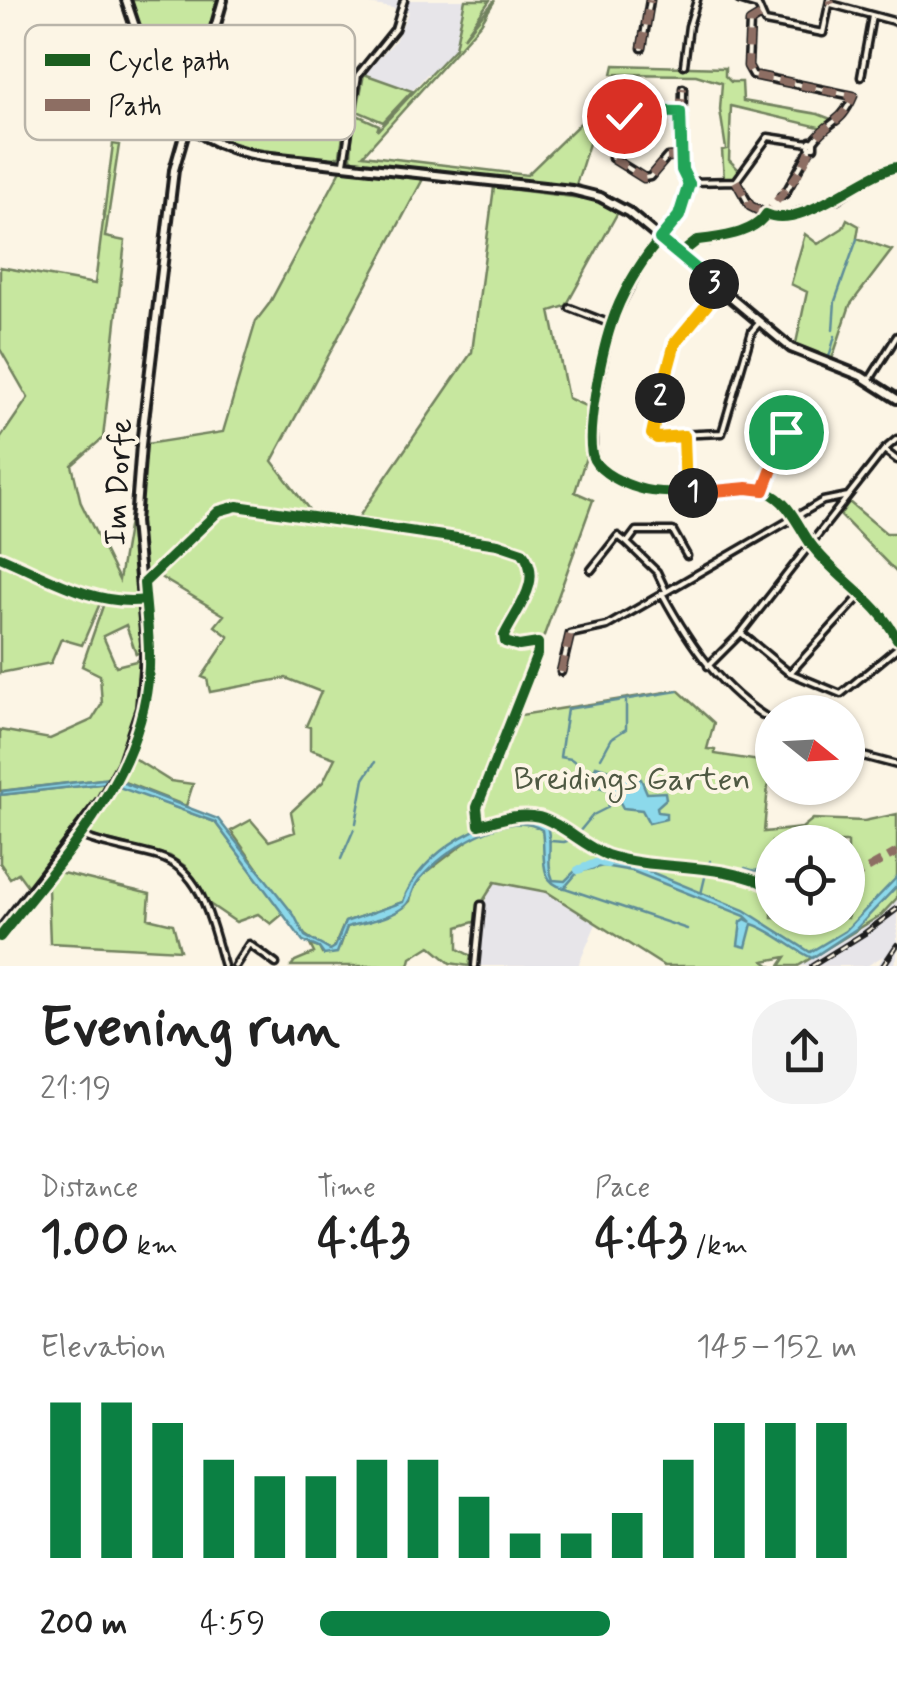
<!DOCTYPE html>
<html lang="en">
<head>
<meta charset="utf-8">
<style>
	:root { --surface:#fff; --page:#f2f2f2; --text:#222; --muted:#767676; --accent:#0b8043 }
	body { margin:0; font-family:Mynerve,sans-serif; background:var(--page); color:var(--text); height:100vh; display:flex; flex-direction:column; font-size:38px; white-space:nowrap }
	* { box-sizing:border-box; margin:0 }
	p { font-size:32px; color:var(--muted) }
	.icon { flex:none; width:55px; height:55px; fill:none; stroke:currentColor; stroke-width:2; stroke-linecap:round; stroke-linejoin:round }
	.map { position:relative; height:966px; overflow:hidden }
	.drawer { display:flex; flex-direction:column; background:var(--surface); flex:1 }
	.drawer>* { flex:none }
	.needle { width:65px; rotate:108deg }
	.tools { position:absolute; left:755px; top:695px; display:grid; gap:20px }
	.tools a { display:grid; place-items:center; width:110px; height:110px; border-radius:50%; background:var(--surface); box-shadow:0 2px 8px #0004; font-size:50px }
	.pin { position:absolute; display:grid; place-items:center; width:85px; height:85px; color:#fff; margin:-42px; border:5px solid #fff; border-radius:50%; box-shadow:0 2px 10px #0007 }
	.km { position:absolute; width:50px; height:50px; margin:-25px; border-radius:50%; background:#222; color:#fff; font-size:28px; line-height:50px; text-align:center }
	.round { display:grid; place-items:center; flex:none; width:105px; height:105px; border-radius:40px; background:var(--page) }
	.summary { display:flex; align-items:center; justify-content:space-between; height:170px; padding:0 40px }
	h1 { font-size:55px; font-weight:800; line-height:75px }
	.metrics { display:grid; grid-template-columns:repeat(3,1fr); gap:15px; height:170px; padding:10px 40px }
	.metrics div { display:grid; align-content:center }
	.metrics b { font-size:50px; font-weight:800 }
	.metrics small { font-size:28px; font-weight:400 }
	.metrics p { font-size:28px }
	.chart { height:280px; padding:20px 40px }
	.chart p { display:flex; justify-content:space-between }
	.chart svg { width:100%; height:180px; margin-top:10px; stroke:var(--accent); stroke-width:6 }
	ul { padding:0 40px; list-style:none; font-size:32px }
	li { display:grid; grid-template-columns:160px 120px 1fr; align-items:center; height:75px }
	li i { height:25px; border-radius:12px; background:var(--accent) }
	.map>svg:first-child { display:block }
	.built { fill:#e7e5e9 }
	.green { fill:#c7e79f; stroke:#72825e; stroke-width:2.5; fill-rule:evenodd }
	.water { fill:#8cd9eb; stroke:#5f8d98; stroke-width:2.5 }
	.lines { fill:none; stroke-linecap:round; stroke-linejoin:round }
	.stream { stroke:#5f8d98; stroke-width:2.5 }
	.river { stroke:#8cd9eb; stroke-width:8 }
	.minor-casing { stroke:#1c1c1c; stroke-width:11 }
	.tertiary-casing { stroke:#1c1c1c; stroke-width:14 }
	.minor { stroke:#fcf5e5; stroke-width:4 }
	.tertiary { stroke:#fcf5e5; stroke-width:6 }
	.rail-casing { stroke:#1c1c1c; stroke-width:6 }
	.rail { stroke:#fcf5e5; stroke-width:2.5; stroke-dasharray:8; stroke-linecap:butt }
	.quiet { stroke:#8d6e63; stroke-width:8; stroke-dasharray:15 8; stroke-linecap:butt }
	.cycleway-casing { stroke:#fcf5e5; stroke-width:16 }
	.cycleway { stroke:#1b5e20; stroke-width:10 }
	.split-1-casing { stroke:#fff; stroke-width:20 }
	.split-2-casing { stroke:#fff; stroke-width:20 }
	.split-3-casing { stroke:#fff; stroke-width:20 }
	.split-4-casing { stroke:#fff; stroke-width:20 }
	.split-5-casing { stroke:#fff; stroke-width:20 }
	.split-1 { stroke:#f0652b; stroke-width:12 }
	.split-2 { stroke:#f5b400; stroke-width:12 }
	.split-3 { stroke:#f5b400; stroke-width:12 }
	.split-4 { stroke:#22a559; stroke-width:12 }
	.split-5 { stroke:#22a559; stroke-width:12 }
	.labels { text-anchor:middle; stroke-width:8; stroke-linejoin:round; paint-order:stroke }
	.street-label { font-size:32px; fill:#1c1c1c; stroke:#fcf5e5 }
	.park-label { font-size:32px; fill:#4f5943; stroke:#fcf5e5 }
	.key { fill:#fcf5e5; stroke:#b9b4a9; stroke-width:2.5 }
	.key-label { font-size:28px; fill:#1c1c1c }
</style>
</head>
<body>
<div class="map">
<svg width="897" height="966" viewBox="0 0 897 966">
	<rect width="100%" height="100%" fill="#fcf5e5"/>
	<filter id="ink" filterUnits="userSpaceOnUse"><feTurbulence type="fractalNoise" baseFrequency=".01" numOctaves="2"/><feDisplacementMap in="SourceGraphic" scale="20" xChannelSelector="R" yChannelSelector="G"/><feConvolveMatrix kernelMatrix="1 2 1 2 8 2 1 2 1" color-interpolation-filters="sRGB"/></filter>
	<g filter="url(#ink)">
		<path class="built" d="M 346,0 L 465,0 L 456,47 L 432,75 L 427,74 L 412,91 L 364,74 L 395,41 L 409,11 Z
			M 495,882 L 547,892 L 596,924 L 578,966 L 478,966 L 485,901 Z
			M 897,898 L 897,958 L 892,966 L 878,966 L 883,956 L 867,966 L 798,966 L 881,915 Z"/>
		<path class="green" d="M 131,0 L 218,0 L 187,102 L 181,104 C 149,80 143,36 131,0 Z
			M 465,0 L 490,0 L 463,38 L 495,0 L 481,23 L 363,155 L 527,175 L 602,102 L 575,188 L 356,162 L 351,158 L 353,118 L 357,115 L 379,125 L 377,131 L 455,48 Z
			M 614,65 L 725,68 L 725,76 L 731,82 L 742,82 L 743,101 L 818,114 L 836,121 L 823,128 L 731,106 L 729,160 L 741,172 L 736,179 L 724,179 L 722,150 L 726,149 L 720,110 L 722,83 L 696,75 L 612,74 Z
			M 364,74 L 412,91 L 383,122 L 357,111 Z
			M 195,111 L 295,114 L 344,129 L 340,155 L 333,159 C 281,155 234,156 193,118 Z
			M 113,144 L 119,145 L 105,237 L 125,241 L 103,438 L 72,465 L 81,503 L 119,580 L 132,504 L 138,593 L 132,600 L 104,597 L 71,584 L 69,586 L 101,601 L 82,645 L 61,639 L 51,663 L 0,673 L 0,439 L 28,398 L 0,349 L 0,267 L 95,284 Z
			M 341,170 L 423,179 L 272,461 L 311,512 L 356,521 L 472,352 L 494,187 L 596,200 L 618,212 L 566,306 L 550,311 L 568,398 L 588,407 L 586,457 L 575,492 L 593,500 L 542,641 L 536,643 L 537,652 L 475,802 L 474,823 L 478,822 L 479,805 L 514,716 L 678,690 L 714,723 L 707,749 L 715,750 L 715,754 L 772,763 L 772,784 L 768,785 L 764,832 L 802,828 L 813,819 L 864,821 L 897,814 L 897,898 L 881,915 L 798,966 L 780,966 L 786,957 L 764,961 L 771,966 L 664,966 L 547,892 L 495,882 L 481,904 L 477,921 L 458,927 L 458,949 L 471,956 L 469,966 L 450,963 L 430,946 L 411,958 L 409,966 L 291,966 L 295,961 L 314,953 L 310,945 L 319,948 L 322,954 L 340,947 L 347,927 L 403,908 L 410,901 L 412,890 L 423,875 L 466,842 L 460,838 C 431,859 418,869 403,902 L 345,922 L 333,950 L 327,950 L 305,935 L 231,831 L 251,820 L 269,841 L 295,832 L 291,812 L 323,782 L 335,758 L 310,749 L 310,727 L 306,726 L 321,692 L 286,678 L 210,692 L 207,679 L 202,677 L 229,637 L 215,626 L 224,615 L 155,574 L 144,582 L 140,503 L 146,444 L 223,432 L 256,321 L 269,304 ZM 772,842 L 848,842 L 848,918 L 772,918 Z
			M 847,219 L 859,226 L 857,238 L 892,250 L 850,305 L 831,362 L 795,348 L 807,292 L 791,284 L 805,234 L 818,244 L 843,228 Z
			M 849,502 L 886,533 L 897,533 L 897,573 L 840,515 Z
			M 104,603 L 121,606 L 134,604 L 141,608 L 145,649 L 136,654 L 126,625 L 103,636 L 116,666 L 144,659 L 133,722 L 111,778 L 0,791 L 0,730 L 50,739 L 92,720 L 102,704 L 100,675 L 82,666 Z
			M 130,756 L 170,781 L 193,784 L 186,806 L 119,780 Z
			M 108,783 L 29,888 L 18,873 L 10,878 L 0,863 L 0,795 Z
			M 116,785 L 215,822 L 284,913 L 271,924 L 258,914 L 236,922 L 208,903 L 201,888 L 185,866 L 170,856 L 83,834 Z
			M 54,871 L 150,894 L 148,918 L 173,924 L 180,950 L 50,943 L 48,889 L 44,884 Z"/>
		<path class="water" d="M 596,766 L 641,779 L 647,793 L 665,792 L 666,799 L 657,807 L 658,812 L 666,813 L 666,819 L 649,823 L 642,810 L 623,808 L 614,791 L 599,787 L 589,780 Z
			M 111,778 L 218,819 L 294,915 L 305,936 L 330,950 L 335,947 L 345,922 L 403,902 C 417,854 497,803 546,824 C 554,842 545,863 553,880 L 565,881 L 578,868 L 600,862 L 641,868 L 744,910 L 810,952 L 845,931 L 897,877 L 897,886 L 856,929 L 812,958 C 792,949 774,931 752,924 L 746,947 L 738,945 L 741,922 L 745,919 L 751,922 L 745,916 L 632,871 L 603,866 L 578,872 L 564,888 C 537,882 546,854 542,830 C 507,807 443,852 420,879 C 412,887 413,899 405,906 C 392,918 365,922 347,927 L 337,953 L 324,955 L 319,948 L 303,941 L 215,822 L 108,783 L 0,795 L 3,791 Z"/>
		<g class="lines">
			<path class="stream" d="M 833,330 L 835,301 L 857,239
				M 829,357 L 835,336
				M 601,758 L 612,738 L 626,729 L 626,702
				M 586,770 L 571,759 L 560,757 L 567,709 L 678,691
				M 356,823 L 364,779 L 375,762
				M 579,832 L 593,815 L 607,808 L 614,795
				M 576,836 L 578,834
				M 550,841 L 564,842 L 573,839
				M 341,859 L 354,829
				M 745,868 L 755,871 L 772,866
				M 707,869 L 710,861
				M 565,888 L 687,929
				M 701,894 L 706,873"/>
			<path class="river" d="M 490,825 L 506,819 L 520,820
				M 578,870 L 598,862 L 607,864"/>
			<defs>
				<path id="minor" d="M 739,0 L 758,6 L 765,22 L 823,33 L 830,0
					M 831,4 L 897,22
					M 760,16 L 750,22 L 748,66 L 753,75 L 853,96 C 841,125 830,119 814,141
					M 642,48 L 650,0
					M 684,65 L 689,26 L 697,0
					M 861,77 L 872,16
					M 683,88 L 682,170 L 690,182 L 679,216 L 648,253 L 611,324 L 592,419 L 594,459 L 600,467 L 624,483 L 649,491 L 686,493 L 747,489 L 772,495 L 787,508 L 824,560 L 888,621 L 897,639
					M 680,112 L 627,113 L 612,158 L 644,178 L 650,177 L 667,157 L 682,156
					M 810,141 L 814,142 L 814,147 L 809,146 Z
					M 344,163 L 358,75 L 395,29 L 404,0
					M 690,182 L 736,181 L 768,137 L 809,143
					M 781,196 L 785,194 L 811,147
					M 782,217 L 838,199 L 886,168 L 897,167
					M 706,239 L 709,241 L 761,223 L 766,214 L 750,206 L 736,181
					M 720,289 L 675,343 L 652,431 L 653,436 L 722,433 L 752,331 L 759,323
					M 570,308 L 611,324
					M 869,381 L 897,336
					M 684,436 L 685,492
					M 884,450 L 897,460
					M 764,490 L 796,404 L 791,402
					M 0,557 L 103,600 L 141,601
					M 591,570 L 618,536 L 627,543
					M 666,591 L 657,572 L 627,543 L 636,531 L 673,531 L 687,556
					M 662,593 C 690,645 721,690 772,721
					M 741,633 L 788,672 L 841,694 L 897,648
					M 708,666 L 741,633 L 884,450 L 897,439
					M 561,672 L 570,634 L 607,626 L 823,501 L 848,496
					M 791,672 L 862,594
					M 848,752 L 897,765
					M 76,834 C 103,846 132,849 159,857 C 204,871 212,927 224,966
					M 235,966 L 249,944 L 276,964
					M 475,966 L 481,905"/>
				<path id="tertiary" d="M 126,0 C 153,80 168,140 262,156 L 572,190 L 600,197 L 628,212 L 791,348 L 861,376 L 897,399
					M 171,104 L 203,132
					M 0,931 L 103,798 L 122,764 L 141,708 L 146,643 L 135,522 L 141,445 L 174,170 L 223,0"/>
			</defs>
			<use href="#minor" class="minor-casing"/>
			<use href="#tertiary" class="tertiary-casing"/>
			<use href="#minor" class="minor"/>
			<use href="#tertiary" class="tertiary"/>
			<defs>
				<path id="rail" d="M 812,966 L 865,933 L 897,909
					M 883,966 L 897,945"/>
			</defs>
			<use href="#rail" class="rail-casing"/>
			<use href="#rail" class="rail"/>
			<path class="quiet" d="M 830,0 L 831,4
				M 760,16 L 750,22 L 748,66 L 753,75 L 853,96 C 841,125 830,119 814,141
				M 642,48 L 650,0
				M 682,156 L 667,157 L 650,177 L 644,178 L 612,158 L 626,114 L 632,111 L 680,112 L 683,88
				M 736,181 L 750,206 L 766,214
				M 763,220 C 778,195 802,177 811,147
				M 561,672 L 570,634
				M 848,880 L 897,852"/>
			<defs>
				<path id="cycleway" d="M 897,167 C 864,172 802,231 766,214 C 754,234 717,238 698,240 L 679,255 L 660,239 C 640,262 620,296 611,325 C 603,349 583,438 594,460 C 601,473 624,484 638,488 C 679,501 734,478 767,492 C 789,501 798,526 810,543 C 836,579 877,599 897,639
					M 0,557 C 46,576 95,607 145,600
					M 0,937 C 63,856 144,776 149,667 C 150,639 146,611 144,583 L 219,511 L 237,506 L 498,544 L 522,552 C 545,580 516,610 504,636 L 505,642 L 519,646 L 538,643 L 538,652 L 477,807 L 479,825 C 499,820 518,812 539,817 C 563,824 583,846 607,855 C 659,872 727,861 772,888"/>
			</defs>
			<use href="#cycleway" class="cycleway-casing"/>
			<use href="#cycleway" class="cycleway"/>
		</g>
	</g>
	<g class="lines" filter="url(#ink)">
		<defs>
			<path id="split-1" d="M 693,493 L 747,488 L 764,490 L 786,432"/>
			<path id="split-2" d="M 660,398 L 652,434 L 657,438 L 684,436 L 686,493 L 693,493"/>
			<path id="split-3" d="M 660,398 L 675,343 L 720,289 L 714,284"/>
			<path id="split-4" d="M 689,184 L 679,216 L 660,239 L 714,284"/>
			<path id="split-5" d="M 624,116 L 632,111 L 680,112 L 682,170 L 689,184"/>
		</defs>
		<use href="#split-1" class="split-1-casing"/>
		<use href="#split-2" class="split-2-casing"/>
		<use href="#split-3" class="split-3-casing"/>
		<use href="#split-4" class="split-4-casing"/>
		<use href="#split-5" class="split-5-casing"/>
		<use href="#split-1" class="split-1"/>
		<use href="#split-2" class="split-2"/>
		<use href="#split-3" class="split-3"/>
		<use href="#split-4" class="split-4"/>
		<use href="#split-5" class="split-5"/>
	</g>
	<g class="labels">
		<g class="street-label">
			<text transform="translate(117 482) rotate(-87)" y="11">Im Dorfe</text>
		</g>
		<g class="park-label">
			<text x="632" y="789">Breidings Garten</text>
		</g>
	</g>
	<rect x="25" y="25" width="330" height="115" rx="15" class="key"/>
	<rect x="45" y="54" width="45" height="12" fill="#1b5e20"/>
	<rect x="45" y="99" width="45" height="12" fill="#8d6e63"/>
	<g class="key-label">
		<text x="108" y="70">Cycle path</text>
		<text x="108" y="115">Path</text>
	</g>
</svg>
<div class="tools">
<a><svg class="needle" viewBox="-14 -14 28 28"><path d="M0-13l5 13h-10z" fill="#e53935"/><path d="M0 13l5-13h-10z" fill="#767676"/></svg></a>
<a><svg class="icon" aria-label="locate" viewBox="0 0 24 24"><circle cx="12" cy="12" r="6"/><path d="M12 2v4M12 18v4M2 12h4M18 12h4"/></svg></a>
</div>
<div class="pin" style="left:786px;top:432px;background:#1e9e55"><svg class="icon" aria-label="arrive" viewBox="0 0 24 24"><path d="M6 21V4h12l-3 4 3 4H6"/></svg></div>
<div class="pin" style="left:624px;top:116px;background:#d93025"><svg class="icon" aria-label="check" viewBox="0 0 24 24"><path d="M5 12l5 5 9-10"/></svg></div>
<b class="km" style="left:693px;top:493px">1</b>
<b class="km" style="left:660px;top:398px">2</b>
<b class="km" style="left:714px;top:284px">3</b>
</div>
<section class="drawer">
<div class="summary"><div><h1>Evening run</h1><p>21:19</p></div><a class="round"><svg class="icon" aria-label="share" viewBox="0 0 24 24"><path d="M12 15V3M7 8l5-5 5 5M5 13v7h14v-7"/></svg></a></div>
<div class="metrics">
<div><p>Distance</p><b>1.00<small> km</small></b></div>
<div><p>Time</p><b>4:43</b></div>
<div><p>Pace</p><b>4:43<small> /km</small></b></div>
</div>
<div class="chart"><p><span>Elevation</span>145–152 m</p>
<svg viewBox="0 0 160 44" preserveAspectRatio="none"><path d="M5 44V6M15 44V6M25 44V11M35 44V20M45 44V24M55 44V24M65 44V20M75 44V20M85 44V29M95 44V38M105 44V38M115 44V33M125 44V20M135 44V11M145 44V11M155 44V11"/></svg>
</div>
<ul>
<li><b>200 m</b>4:59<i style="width:54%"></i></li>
</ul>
</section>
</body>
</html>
